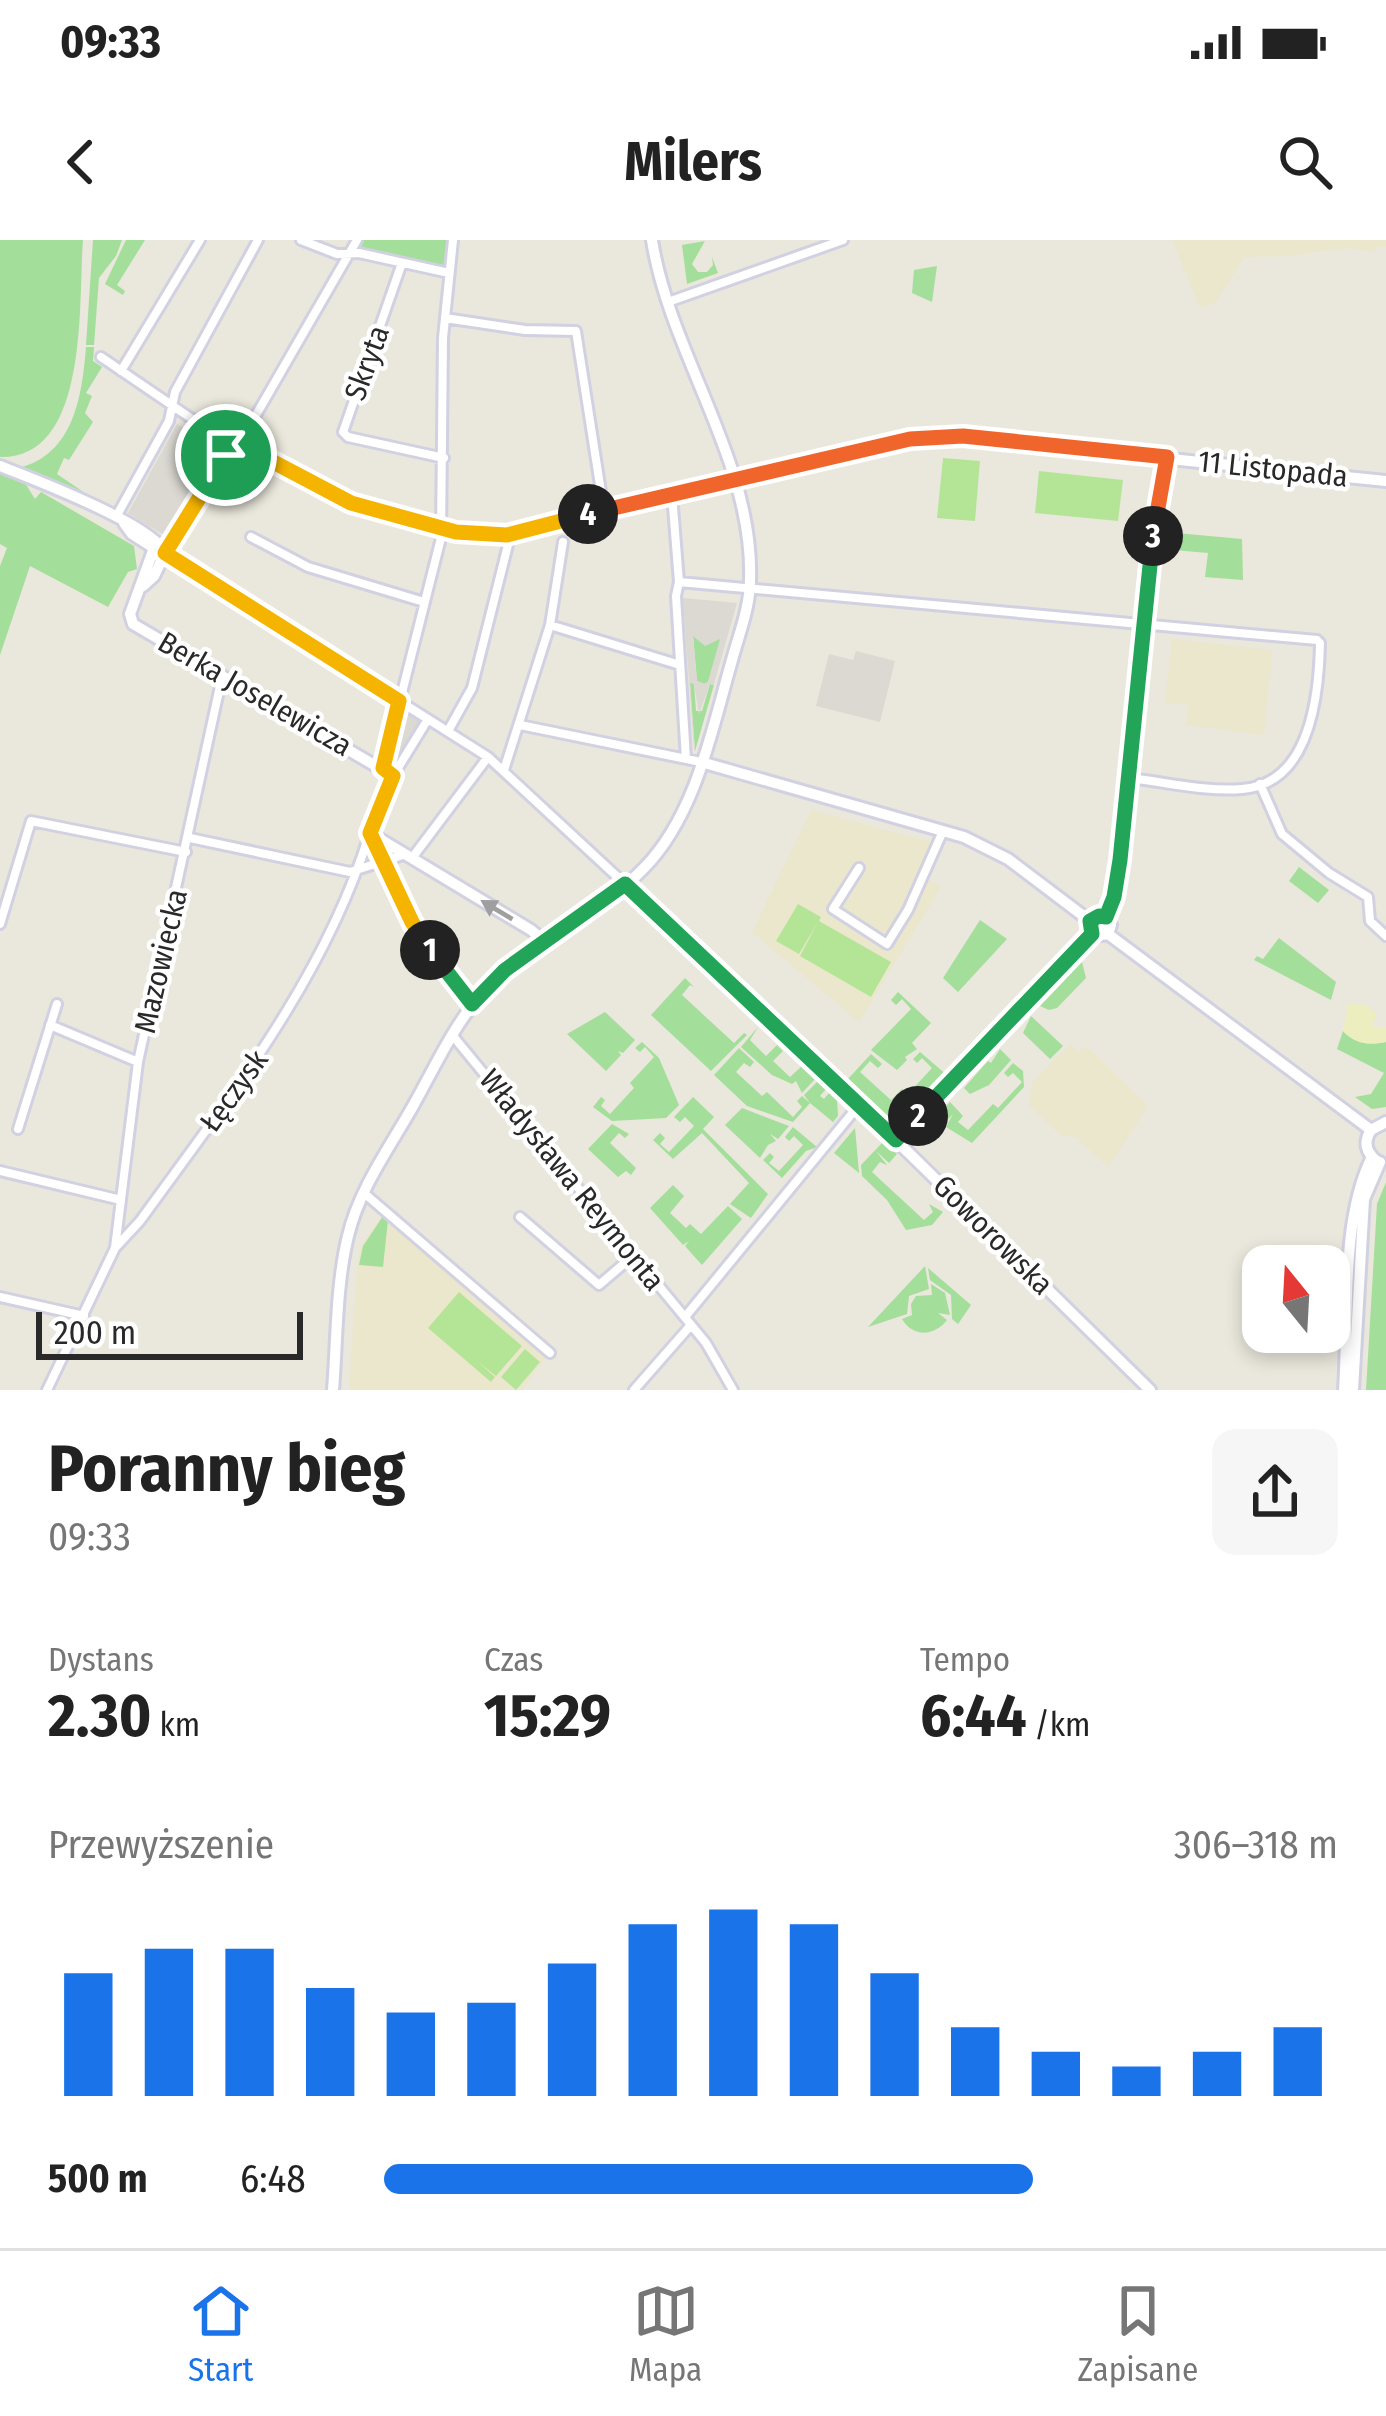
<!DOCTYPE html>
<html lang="pl">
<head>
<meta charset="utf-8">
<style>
	:root { --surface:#fff; --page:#f6f6f6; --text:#222; --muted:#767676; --line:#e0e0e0; --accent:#1a73e8 }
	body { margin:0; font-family:"Fira Sans Condensed",sans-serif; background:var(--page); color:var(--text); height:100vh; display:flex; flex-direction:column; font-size:45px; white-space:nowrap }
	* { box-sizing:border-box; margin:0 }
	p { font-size:39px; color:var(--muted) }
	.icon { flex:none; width:66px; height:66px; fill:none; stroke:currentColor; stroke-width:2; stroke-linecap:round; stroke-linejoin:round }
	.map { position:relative; height:1150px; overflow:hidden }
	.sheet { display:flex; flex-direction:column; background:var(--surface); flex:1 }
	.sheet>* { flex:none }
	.needle { width:78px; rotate:342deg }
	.tools { position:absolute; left:1242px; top:1005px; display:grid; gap:24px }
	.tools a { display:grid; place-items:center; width:108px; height:108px; border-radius:24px; background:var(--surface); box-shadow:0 6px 18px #0003; font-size:60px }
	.scale { position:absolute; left:36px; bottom:30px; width:267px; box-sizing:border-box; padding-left:12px; border:6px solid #292929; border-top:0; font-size:33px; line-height:42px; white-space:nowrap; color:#292929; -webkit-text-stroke:9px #fff; paint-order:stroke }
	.pin { position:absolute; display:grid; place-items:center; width:102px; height:102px; color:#fff; margin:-51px; border:6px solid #fff; border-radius:50%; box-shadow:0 3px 12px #0007 }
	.km { position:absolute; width:60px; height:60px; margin:-30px; border-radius:50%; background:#222; color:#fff; font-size:33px; line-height:60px; text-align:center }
	.round { display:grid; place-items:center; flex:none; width:126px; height:126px; border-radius:24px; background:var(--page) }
	.headline { display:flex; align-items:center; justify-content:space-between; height:204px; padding:0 48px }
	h1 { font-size:66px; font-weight:700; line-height:90px }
	.stats { display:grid; grid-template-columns:repeat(3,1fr); gap:18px; height:204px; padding:12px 48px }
	.stats div { display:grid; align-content:center }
	.stats b { font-size:60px; font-weight:700 }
	.stats small { font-size:33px; font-weight:400 }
	.stats p { font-size:33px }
	.chart { height:336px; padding:24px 48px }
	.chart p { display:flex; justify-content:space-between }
	.chart svg { width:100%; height:216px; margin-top:12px; stroke:var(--accent); stroke-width:6 }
	ul { padding:0 48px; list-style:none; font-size:39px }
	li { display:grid; grid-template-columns:192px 144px 1fr; align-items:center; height:90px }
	li i { height:30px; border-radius:15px; background:var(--accent) }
	.status { display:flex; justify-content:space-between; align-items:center; height:84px; padding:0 60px; background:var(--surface); direction:ltr }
	.status svg { height:33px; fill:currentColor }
	header { display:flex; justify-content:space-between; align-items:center; height:156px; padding:0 48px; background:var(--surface); font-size:54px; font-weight:700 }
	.dock { display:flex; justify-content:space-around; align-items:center; height:168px; border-top:3px solid var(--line); background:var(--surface); font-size:33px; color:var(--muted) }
	.dock a { display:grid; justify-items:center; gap:6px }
	.dock .selected { color:var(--accent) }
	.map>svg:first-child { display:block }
	.education { fill:#ebe7cc }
	.green { fill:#a4de9b }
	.sand { fill:#eceec0 }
	.pitch { fill:#b4e597 }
	.plaza { fill:#dbd9d2; fill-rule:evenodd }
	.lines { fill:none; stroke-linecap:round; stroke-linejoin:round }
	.minor-casing { stroke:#d1d1e1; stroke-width:14 }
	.tertiary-casing { stroke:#d1d1e1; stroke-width:16 }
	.minor { stroke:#fff; stroke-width:8 }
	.tertiary { stroke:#fff; stroke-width:10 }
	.oneway { fill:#9f9f9f }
	.split-1-casing { stroke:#fff; stroke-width:24 }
	.split-2-casing { stroke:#fff; stroke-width:24 }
	.split-3-casing { stroke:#fff; stroke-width:24 }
	.split-4-casing { stroke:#fff; stroke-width:24 }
	.split-5-casing { stroke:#fff; stroke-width:24 }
	.split-1 { stroke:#f5b400; stroke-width:15 }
	.split-2 { stroke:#22a559; stroke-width:15 }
	.split-3 { stroke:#22a559; stroke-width:15 }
	.split-4 { stroke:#f0652b; stroke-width:15 }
	.split-5 { stroke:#f5b400; stroke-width:15 }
	.labels { text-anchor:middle; stroke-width:9; stroke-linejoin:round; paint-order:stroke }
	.street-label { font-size:30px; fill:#292929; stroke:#fff }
</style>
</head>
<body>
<div class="status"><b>09:33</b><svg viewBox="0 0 49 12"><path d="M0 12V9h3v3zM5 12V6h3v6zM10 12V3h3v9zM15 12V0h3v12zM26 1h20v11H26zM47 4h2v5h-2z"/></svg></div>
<header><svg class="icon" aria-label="back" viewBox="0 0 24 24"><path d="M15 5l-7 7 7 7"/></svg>Milers<svg class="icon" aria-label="search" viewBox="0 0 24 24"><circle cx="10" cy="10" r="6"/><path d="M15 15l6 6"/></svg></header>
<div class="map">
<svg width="1386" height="1150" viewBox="0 0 1386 1150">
	<rect width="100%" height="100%" fill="#eae7dc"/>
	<path class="education" d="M 1172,0 L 1386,0 L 1386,7 L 1377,7 L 1374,12 L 1346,8 L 1288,16 L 1244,17 L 1216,62 L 1200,68 Z
		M 1172,399 L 1272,410 L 1264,495 L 1186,485 L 1188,465 L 1165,463 Z
		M 811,570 L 942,605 L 927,638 L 941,647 L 859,782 L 752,692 Z
		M 1070,804 L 1079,812 L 1086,806 L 1148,866 L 1108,927 L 1076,897 L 1061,896 L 1029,865 L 1032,842 Z
		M 383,975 L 546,1117 L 522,1150 L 349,1150 L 357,1025 L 361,1005 Z"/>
	<path class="green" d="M 0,0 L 83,0 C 78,62 90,219 0,217 Z
		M 93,0 L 122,0 L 116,16 L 99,38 L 94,105 L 86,105 Z
		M 126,0 L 145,0 L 117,45 L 125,51 L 123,55 L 105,44 Z
		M 362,0 L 449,0 L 446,25 L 435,28 L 433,23 L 366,9 L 361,7 Z
		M 705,1 L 692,24 L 698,32 L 707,32 L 713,25 L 712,17 L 718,33 L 687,44 L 682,5 Z
		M 937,26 L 932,62 L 912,53 L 914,30 Z
		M 86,107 L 94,107 L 93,121 L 102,127 L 86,153 L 92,156 L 85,173 L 93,182 L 69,220 L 64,218 L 57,234 L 101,264 L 19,228 C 74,214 82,156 86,107 Z
		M 0,232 L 25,243 L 35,259 L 41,252 L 134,306 L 137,329 L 128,332 L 108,367 L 30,326 L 0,415 L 0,326 L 7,308 L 0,304 Z
		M 1176,293 L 1242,299 L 1243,340 L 1205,337 L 1208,313 L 1174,310 Z
		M 693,395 L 721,399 L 708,442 L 704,444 L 697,441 Z
		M 690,442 L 694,444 L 696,471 L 702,471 L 710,444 L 714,445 L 695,511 Z
		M 1299,627 L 1329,650 L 1318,663 L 1289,641 Z
		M 980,680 L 1007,699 L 958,752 L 943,738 Z
		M 1279,698 L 1336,742 L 1331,760 L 1254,720 L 1257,716 L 1263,719 Z
		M 1082,722 L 1086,738 L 1057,768 L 1049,770 L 1040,766 Z
		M 685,738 L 694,747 L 690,745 L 682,755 L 734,803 L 744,793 L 747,795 L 711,831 L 651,775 Z
		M 898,752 L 931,783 L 912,803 L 917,809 L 905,817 L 907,820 L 897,830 L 871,810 L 911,769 L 902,759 L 896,765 L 891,760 Z
		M 605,772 L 635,800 L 623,813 L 618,811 L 621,815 L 606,831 L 567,794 Z
		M 1031,776 L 1063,806 L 1050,819 L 1023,793 Z
		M 758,787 L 750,800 L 766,816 L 777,805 L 783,811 L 773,821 L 790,837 L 802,826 L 816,838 L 802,853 L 796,841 L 792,844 L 772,835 L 741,807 Z
		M 1343,791 C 1352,801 1373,805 1386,802 L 1386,867 L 1372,869 L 1355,857 L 1371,854 L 1384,833 L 1337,809 Z
		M 642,802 L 659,818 L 679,865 L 666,878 L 612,881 L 593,867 L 601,857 L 605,860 L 601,866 L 610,874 L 634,848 L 630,843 L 654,817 L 645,807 L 640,812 L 635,808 Z
		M 739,808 L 754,822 L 750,827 L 744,823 L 736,832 L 762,856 L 767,852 L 793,877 L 802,867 L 797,861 L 802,856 L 810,863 L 804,855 L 818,841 L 826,849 L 820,856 L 824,859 L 830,852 L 837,858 L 838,876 L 833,882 L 810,863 L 793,882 L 747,866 L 714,835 Z
		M 1000,809 L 1011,820 L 989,845 L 970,854 L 964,848 L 988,821 L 991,823 Z
		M 920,812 L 948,836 L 941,835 L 938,839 L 942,842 L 904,882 L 895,884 L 847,840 L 871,814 L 882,824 L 878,828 L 870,821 L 860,832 L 891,860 L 902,849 L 908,854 L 932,828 L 922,818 L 917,823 L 913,819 Z
		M 1013,823 L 1023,831 L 1024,847 L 972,903 L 946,887 L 953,874 L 943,885 L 935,878 L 950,862 L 963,876 L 958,882 L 968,890 L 993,864 L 998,868 L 1022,842 L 1013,833 L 1008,837 L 1004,833 Z
		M 693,857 L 714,877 L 703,889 L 768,954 L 751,978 L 730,964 L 749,943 L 702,893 L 673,919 L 653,900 L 660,893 L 665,898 L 660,904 L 669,912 L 694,886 L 685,877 L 680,882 L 674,877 Z
		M 742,868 L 789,886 L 778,899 L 770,894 L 776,901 L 768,905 L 760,918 L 725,885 Z
		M 612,884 L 629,894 L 625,898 L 619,893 L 610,903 L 636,928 L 631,935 L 626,931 L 618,937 L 588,909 Z
		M 793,887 L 817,907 L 806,911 L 782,938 L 763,920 L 770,913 L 774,917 L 769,923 L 779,931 L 803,905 L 794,896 L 789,901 L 785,897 Z
		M 855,888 L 859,932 L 859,933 L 834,913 Z
		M 882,903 L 897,914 L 889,923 L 876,911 L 887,925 L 880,922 L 872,932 L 924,980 L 933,972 L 929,964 L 943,972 L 932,985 L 906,990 L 887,960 L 862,936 L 861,925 Z
		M 1386,942 L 1386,1150 L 1366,1150 L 1377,964 Z
		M 673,945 L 684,956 L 670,973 L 686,988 L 690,984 L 701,994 L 728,966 L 742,979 L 702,1025 L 685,1006 L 689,1001 L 683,1005 L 650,968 Z
		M 383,976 L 388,980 L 383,1027 L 359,1025 L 363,1006 Z
		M 925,1026 L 929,1049 L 909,1056 L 907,1074 L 868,1087 Z
		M 928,1028 L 971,1065 L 958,1084 L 952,1079 L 951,1055 L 930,1040 Z
		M 931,1044 L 945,1053 L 950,1075 L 938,1073 L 947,1080 C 935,1096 913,1098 902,1079 L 912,1075 L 911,1064 L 916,1056 L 932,1055 Z"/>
	<path class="sand" d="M 1348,764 L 1366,765 L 1377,774 L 1372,787 L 1386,787 L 1386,802 C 1370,806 1354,804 1343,791 Z"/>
	<path class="pitch" d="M 943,218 L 980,221 L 975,281 L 937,278 Z
		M 1039,231 L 1123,240 L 1118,281 L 1035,273 Z
		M 798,664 L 821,677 L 819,681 L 891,722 L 871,757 L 800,716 L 818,682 L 799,714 L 776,701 Z
		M 459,1052 L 522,1106 L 496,1136 L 478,1122 L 495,1137 L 491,1142 L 428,1088 Z
		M 525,1109 L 540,1122 L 516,1150 L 501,1137 Z"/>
	<path class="plaza" d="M 177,184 L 216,207 L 164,295 L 128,273 Z
		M 683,358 L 737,363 L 695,511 L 694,510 ZM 693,396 L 705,406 L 720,399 L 708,442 L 704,444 L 697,441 ZM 690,443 L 694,444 L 699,474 L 710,444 L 714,445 L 695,511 Z
		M 856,411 L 895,421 L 880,482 L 816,466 L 829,414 L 853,420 Z
		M 403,470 L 420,478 L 421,484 L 398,525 L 392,525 L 389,512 L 395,516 L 404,479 L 399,473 Z"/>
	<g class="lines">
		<defs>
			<path id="minor" d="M 301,0 L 337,14 L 359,13 L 449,33
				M 402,23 L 343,192 L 348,197 L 444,218
				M 668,62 L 843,0
				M 445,78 L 525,90 L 576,91 L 604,271
				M 101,117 L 223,200 L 226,212
				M 121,131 L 200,0
				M 242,197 L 245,207 L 351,263 L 441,289 L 477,294 L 507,294 L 734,242
				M 668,256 L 673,267 L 679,342 L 676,356 L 686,519
				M 116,277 L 169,181 L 175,152 L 258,0
				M 251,297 L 308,327 L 424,362
				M 165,313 L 488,517 L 625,644
				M 165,313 L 221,221 L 245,194 L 357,0
				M 679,342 L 1317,400 L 1320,403 C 1319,455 1310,544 1242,549 C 1206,552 1165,542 1129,538
				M 550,385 L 680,425
				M 520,485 L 701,522
				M 448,491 L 472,448 L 511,293
				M 383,528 L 441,298 L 443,98 L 453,0
				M 504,530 L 550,385 L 563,302
				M 393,536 L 428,479
				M 1260,544 L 1282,594 L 1329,633 L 1368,657 L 1370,681 L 1386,696
				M 190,598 L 350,632 L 403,615
				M 412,618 L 488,517
				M 859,628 L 833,669 L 887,704 L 908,670 L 943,591
				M 1106,677 L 1114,657 L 1120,620 L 1152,305 L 1167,217
				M 0,684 L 31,581 L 186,612
				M 50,785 L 138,822
				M 453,796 L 706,1103 L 733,1150
				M 18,889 L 57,764
				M 896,900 L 1092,694
				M 0,931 L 121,960
				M 364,953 L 550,1113
				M 520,977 L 599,1045 L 634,1015
				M 115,1008 L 138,822 L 222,437
				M 0,1057 L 84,1076
				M 685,1077 L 859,865
				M 47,1150 L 115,1008 L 140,981 C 228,859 324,740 369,595
				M 634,1150 L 691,1085"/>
			<path id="tertiary" d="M 0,226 C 33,239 154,285 165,313 L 154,336 L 143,346
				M 734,242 L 910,199 L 944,196 L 1386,241
				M 124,283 L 132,294 L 154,308 L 130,374 L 133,384 L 393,536 L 370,593
				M 701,522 L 964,597 L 1008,619 L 1090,681
				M 370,593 L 531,690 L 544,701
				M 371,596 L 417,692 L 473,764
				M 625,644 L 911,915 L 1150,1150
				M 1090,681 L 1096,676 L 1106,677 L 1111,685 L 1108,694
				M 1090,681 L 1089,688 L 1094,696 L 1108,694
				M 1108,694 L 1371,890
				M 1377,921 C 1366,913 1363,902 1371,890 L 1386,882
				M 333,1150 C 337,1099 336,1045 348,996 C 359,949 390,907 413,866 C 435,827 455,782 485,750 C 531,701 598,676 644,628 C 696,575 712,489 732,420 C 739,394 750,367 750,340 C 754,221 670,115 652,0
				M 1344,1150 C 1349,1079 1340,980 1372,917
				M 1353,1150 L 1364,959 L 1380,922"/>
		</defs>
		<use href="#minor" class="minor-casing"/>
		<use href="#tertiary" class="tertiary-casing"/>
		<use href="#minor" class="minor"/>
		<use href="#tertiary" class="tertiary"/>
	</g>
	<defs><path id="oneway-solid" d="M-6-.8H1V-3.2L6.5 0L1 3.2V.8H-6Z" transform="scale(3)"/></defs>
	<use class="oneway" href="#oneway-solid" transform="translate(497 670) rotate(-149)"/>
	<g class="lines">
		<defs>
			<path id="split-1" d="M 226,215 L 165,313 L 399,461 L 383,528 L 393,536 L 370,593 L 412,682 L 430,710"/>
			<path id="split-2" d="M 430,710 L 472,764 L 505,730 L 625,644 L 896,900 L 918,876"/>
			<path id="split-3" d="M 918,876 L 1092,694 L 1090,681 L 1099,676 L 1106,677 L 1114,657 L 1120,620 L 1153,296"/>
			<path id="split-4" d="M 588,274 L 910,199 L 963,196 L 1167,217 L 1153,296"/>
			<path id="split-5" d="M 226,215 L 242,197 L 245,207 L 351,263 L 456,292 L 507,295 L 588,274"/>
		</defs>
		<use href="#split-1" class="split-1-casing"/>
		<use href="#split-2" class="split-2-casing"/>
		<use href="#split-3" class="split-3-casing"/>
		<use href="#split-4" class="split-4-casing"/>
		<use href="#split-5" class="split-5-casing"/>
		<use href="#split-1" class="split-1"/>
		<use href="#split-2" class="split-2"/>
		<use href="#split-3" class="split-3"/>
		<use href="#split-4" class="split-4"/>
		<use href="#split-5" class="split-5"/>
	</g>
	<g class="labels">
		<g class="street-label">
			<text transform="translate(367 123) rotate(-70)" y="10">Skryta</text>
			<text transform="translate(1273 229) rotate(6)" y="10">11 Listopada</text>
			<text transform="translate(255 454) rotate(30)" y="10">Berka Joselewicza</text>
			<text transform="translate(161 721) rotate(-77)" y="10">Mazowiecka</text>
			<text transform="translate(234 851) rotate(-54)" y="10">Łęczysk</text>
			<text transform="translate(572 940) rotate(51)" y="10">Władysława Reymonta</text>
			<text transform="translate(993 995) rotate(45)" y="10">Goworowska</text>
		</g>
	</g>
</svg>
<div class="tools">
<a><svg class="needle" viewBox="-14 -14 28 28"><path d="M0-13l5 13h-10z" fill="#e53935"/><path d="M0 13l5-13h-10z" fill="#767676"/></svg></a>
</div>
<div class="scale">200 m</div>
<div class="pin" style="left:226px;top:215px;background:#1e9e55"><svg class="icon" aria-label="arrive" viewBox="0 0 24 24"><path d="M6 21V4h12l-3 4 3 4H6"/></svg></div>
<b class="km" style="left:430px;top:710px">1</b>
<b class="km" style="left:918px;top:876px">2</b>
<b class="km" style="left:1153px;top:296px">3</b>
<b class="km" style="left:588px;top:274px">4</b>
</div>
<section class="sheet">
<div class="headline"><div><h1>Poranny bieg</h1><p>09:33</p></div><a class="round"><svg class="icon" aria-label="share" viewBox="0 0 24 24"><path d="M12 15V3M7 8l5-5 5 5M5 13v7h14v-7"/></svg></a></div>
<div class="stats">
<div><p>Dystans</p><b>2.30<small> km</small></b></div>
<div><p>Czas</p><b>15:29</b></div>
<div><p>Tempo</p><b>6:44<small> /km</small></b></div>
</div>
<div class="chart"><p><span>Przewyższenie</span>306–318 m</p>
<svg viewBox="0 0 160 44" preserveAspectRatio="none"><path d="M5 44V19M15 44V14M25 44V14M35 44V22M45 44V27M55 44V25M65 44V17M75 44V9M85 44V6M95 44V9M105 44V19M115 44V30M125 44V35M135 44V38M145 44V35M155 44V30"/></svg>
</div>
<ul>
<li><b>500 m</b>6:48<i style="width:68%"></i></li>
</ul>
</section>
<nav class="dock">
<a class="selected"><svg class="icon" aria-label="home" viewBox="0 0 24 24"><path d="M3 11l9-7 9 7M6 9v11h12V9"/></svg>Start</a>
<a><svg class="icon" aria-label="map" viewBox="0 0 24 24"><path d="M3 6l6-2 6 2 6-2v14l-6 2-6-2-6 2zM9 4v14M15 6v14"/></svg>Mapa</a>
<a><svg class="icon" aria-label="saved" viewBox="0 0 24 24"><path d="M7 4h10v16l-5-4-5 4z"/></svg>Zapisane</a>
</nav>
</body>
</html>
